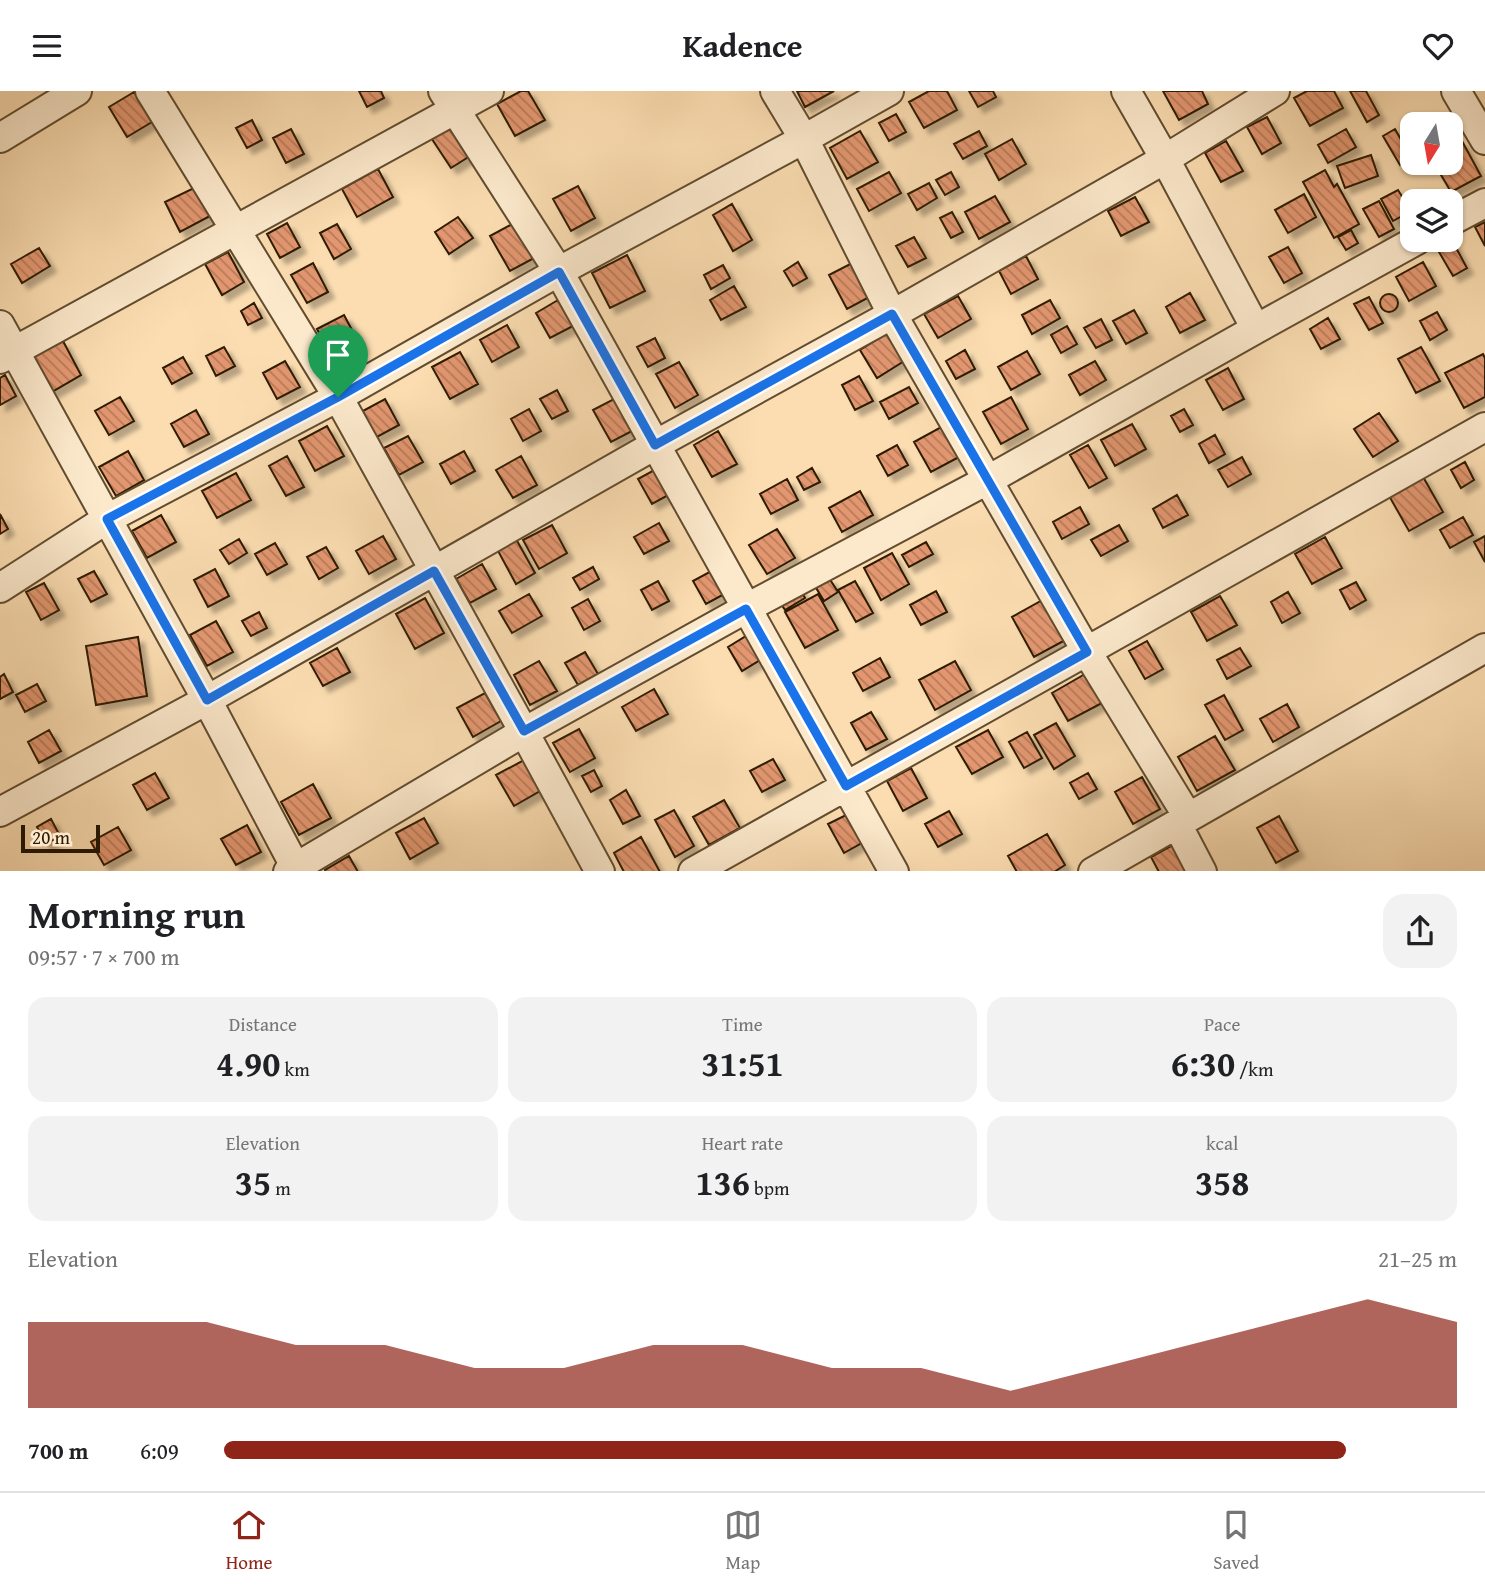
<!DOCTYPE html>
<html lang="en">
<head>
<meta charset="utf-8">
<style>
	:root { --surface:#fff; --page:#f2f2f2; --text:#202124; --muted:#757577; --line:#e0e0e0; --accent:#8f2418 }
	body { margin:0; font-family:"Gentium Book Plus",serif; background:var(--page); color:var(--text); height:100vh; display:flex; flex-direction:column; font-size:26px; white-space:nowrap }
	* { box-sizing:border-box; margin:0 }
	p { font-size:23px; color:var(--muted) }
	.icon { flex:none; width:38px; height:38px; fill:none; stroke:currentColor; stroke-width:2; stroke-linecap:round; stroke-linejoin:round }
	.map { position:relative; height:780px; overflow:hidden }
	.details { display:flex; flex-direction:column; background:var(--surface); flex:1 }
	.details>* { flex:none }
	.needle { width:46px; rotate:191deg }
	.buttons { position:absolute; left:1400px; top:21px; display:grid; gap:14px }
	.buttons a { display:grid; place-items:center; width:63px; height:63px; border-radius:14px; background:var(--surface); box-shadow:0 2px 5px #0004; font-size:35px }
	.scale { position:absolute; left:21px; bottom:18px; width:79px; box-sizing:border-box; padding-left:7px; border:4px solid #2e1b04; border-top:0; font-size:19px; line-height:24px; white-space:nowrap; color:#2e1b04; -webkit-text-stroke:5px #fce9cc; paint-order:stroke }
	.pin { position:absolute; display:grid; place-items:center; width:60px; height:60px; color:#fff; margin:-72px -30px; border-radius:50% 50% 50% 0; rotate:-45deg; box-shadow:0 0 7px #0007 }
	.pin .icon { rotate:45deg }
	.round { display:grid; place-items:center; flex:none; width:74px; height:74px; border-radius:21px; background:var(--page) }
	.head { display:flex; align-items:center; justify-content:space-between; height:119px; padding:0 28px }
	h1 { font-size:38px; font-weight:700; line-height:52px }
	.metrics { display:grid; grid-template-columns:repeat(3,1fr); gap:10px; height:119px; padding:7px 28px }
	.metrics div { display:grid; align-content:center; border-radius:18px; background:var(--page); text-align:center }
	.metrics b { font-size:35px; font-weight:700 }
	.metrics small { font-size:19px; font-weight:400 }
	.metrics p { font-size:19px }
	.chart { height:196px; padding:14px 28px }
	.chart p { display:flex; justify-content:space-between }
	.chart svg { width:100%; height:126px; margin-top:7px; fill:var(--accent); opacity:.7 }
	ul { padding:0 28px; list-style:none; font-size:23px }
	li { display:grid; grid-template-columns:112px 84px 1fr; align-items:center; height:52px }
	li i { height:18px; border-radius:9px; background:var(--accent) }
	header { display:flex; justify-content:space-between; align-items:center; height:91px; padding:0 28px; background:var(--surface); font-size:32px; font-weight:700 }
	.dock { display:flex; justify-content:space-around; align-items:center; height:98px; border-top:2px solid var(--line); background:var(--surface); font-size:19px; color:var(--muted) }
	.dock a { display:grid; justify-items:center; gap:4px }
	.dock .on { color:var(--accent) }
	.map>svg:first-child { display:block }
	.building { fill:url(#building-back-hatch); stroke:#2e1b04; stroke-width:2; filter:url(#shadow) }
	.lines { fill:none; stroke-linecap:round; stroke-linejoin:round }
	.minor-casing { stroke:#614c2f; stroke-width:32 }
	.minor { stroke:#fce9cc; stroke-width:28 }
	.route-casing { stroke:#fff; stroke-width:14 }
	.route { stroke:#1a73e8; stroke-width:9 }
</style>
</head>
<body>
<header><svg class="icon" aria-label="menu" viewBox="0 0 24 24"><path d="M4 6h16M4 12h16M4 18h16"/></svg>Kadence<svg class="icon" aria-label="heart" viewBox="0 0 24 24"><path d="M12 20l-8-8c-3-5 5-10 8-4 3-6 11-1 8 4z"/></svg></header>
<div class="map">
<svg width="1485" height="781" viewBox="0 0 1485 781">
	<defs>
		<pattern id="building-back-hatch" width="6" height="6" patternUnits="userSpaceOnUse" patternTransform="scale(1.75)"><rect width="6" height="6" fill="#e39770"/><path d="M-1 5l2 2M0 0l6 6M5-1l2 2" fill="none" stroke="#b87a5a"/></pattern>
		<filter id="shadow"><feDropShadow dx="6" dy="6" stdDeviation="2" flood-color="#0004"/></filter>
	</defs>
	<rect width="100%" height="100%" fill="#fbddb1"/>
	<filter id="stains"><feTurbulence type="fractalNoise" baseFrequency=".00286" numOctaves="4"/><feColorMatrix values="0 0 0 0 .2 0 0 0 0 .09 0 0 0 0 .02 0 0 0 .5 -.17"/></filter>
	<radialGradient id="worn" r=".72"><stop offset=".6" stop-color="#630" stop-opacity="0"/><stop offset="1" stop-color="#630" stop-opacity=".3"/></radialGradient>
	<path class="building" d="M 359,0 L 381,0 L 384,7 L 367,16 Z
		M 521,0 L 528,0 L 545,29 L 515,45 L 497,13 Z
		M 797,0 L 834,0 L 805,16 Z
		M 929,0 L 947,0 L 957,19 L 924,37 L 909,11 Z
		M 969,0 L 993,0 L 996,6 L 978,16 Z
		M 1163,0 L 1202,0 L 1208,13 L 1179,29 Z
		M 1307,0 L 1334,0 L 1343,17 L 1310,35 L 1294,7 Z
		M 1350,0 L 1366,0 L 1379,24 L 1367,31 Z
		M 134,1 L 152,31 L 127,46 L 109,16 Z
		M 896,23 L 906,41 L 889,50 L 879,32 Z
		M 455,25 L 478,60 L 451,77 L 428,42 Z
		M 1441,25 L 1445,33 L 1426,33 Z
		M 1267,26 L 1281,52 L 1262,63 L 1247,36 Z
		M 252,29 L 262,49 L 247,57 L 236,37 Z
		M 291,38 L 304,63 L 286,72 L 273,47 Z
		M 1346,38 L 1356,56 L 1328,72 L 1318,54 Z
		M 1395,38 L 1412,68 L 1400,74 L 1383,45 Z
		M 860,40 L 878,71 L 847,88 L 830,57 Z
		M 979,40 L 987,55 L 963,68 L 954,53 Z
		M 1012,48 L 1026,73 L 999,89 L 985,63 Z
		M 1226,50 L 1243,80 L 1221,91 L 1205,62 Z
		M 1462,50 L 1481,85 L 1451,101 L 1434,72 L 1451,72 L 1451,56 Z
		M 1371,64 L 1378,85 L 1345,97 L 1337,75 Z
		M 378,78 L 393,106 L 357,126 L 342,98 Z
		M 1325,79 L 1334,96 L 1337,93 L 1359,133 L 1334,147 L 1303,91 Z
		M 889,81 L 901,102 L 869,120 L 857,98 Z
		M 951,81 L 959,96 L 945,104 L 936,89 Z
		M 929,92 L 937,107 L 917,119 L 908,103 Z
		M 578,95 L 595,127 L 571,140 L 553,108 Z
		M 196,96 L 210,125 L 180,141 L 165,111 Z
		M 1398,99 L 1411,120 L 1393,130 L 1381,108 Z
		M 1304,103 L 1316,126 L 1288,142 L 1275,119 Z
		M 995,105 L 1010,131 L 979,148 L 965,121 Z
		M 1135,106 L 1149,131 L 1121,145 L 1108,120 Z
		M 1379,110 L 1394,138 L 1379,146 L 1363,118 Z
		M 732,113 L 752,149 L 733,160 L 713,124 Z
		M 952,121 L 963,141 L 951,147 L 940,127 Z
		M 458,126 L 473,147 L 449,163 L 435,141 Z
		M 516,131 L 536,166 L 510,180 L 490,145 Z
		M 1485,131 L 1485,155 L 1475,136 Z
		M 287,132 L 300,156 L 280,167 L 267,143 Z
		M 337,133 L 351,158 L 334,168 L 320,142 Z
		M 1351,139 L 1358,152 L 1346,159 L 1338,146 Z
		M 914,146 L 926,167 L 908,176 L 896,155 Z
		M 1454,153 L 1467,177 L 1453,185 L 1439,161 Z
		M 1288,156 L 1302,182 L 1284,192 L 1269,166 Z
		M 39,157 L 50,175 L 22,192 L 11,173 Z
		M 228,161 L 244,191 L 222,204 L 205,173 Z
		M 627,164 L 645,200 L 610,217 L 592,182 Z
		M 1026,165 L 1038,188 L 1011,203 L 999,180 Z
		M 798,171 L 807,187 L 793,195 L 784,180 Z
		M 854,171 L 873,204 L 847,218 L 829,184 Z
		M 1423,171 L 1436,195 L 1409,210 L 1396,186 Z
		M 313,172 L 328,201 L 307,212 L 291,184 Z
		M 723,174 L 730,187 L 711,198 L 704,184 Z
		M 734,195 L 746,216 L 721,229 L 710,209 Z
		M 1190,202 L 1205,229 L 1180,242 L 1166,216 Z
		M1380 212a9 9 0 1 1 18 0a9 9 0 1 1-18 0Z
		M 958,205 L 971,228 L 938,247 L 924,223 Z
		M 1369,206 L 1383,232 L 1369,239 L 1354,213 Z
		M 558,209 L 573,235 L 550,247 L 536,222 Z
		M 1050,209 L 1060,227 L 1032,243 L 1022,224 Z
		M 254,212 L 262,227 L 248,234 L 241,220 Z
		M 1134,219 L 1147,242 L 1126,253 L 1113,230 Z
		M 1437,221 L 1447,239 L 1430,249 L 1420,230 Z
		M 344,224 L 361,256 L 335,271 L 317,238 Z
		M 1328,227 L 1340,248 L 1321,258 L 1310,238 Z
		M 1101,228 L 1112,249 L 1096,257 L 1084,237 Z
		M 507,234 L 519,256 L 492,271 L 480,249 Z
		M 1067,235 L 1077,253 L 1061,262 L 1051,244 Z
		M 892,239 L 909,267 L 877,287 L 860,259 Z
		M 655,247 L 665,267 L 648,276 L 637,256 Z
		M 63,250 L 81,284 L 50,302 L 31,267 Z
		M 224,256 L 235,275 L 216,285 L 206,265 Z
		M 1421,256 L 1440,290 L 1416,302 L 1398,268 Z
		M 965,259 L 975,278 L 956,288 L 946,270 Z
		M 1027,260 L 1040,283 L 1011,299 L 998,276 Z
		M 460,261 L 478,293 L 450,308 L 432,276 Z
		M 1483,263 L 1485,267 L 1485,306 L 1464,317 L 1445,282 Z
		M 183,266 L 192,282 L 172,293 L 163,277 Z
		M 285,270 L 300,296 L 277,308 L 263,282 Z
		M 1095,270 L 1106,289 L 1080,304 L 1069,284 Z
		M 679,271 L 698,304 L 675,317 L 656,283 Z
		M 1228,277 L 1244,308 L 1223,319 L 1206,289 Z
		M 5,284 L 16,305 L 0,314 L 0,287 Z
		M 859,285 L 873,310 L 855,319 L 842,294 Z
		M 909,296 L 918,312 L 889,328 L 880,311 Z
		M 557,299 L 568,320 L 552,328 L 540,308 Z
		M 120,306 L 134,330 L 109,344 L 95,320 Z
		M 1011,306 L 1028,338 L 1001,353 L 983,321 Z
		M 385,308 L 399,334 L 375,347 L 361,321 Z
		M 614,308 L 632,340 L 611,351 L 593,319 Z
		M 529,318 L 541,340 L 523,350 L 511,328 Z
		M 1184,318 L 1193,334 L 1180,341 L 1171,325 Z
		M 196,319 L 209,343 L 184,356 L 171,333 Z
		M 1379,322 L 1398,350 L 1373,366 L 1354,338 Z
		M 1132,333 L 1146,358 L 1115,375 L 1101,349 Z
		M 327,335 L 344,365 L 315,380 L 299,350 Z
		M 943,335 L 959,366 L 931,381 L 914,351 Z
		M 718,340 L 737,373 L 712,386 L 694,354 Z
		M 1215,344 L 1225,363 L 1209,372 L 1199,353 Z
		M 408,345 L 423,371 L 399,384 L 384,357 Z
		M 897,354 L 908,374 L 888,385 L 877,365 Z
		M 1088,354 L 1107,387 L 1089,397 L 1070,364 Z
		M 128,360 L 144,389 L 116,405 L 99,376 Z
		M 464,360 L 475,380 L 451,393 L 440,373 Z
		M 287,365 L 304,396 L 286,405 L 269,375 Z
		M 521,365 L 537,394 L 513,407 L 496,379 Z
		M 1242,366 L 1251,383 L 1228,396 L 1218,379 Z
		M 1465,371 L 1474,389 L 1461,397 L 1451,379 Z
		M 658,377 L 672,402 L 652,413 L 638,388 Z
		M 812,377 L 820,391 L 804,399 L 797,386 Z
		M 236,382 L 251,409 L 217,427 L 202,400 Z
		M 1422,384 L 1443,421 L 1409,440 L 1388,403 Z
		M 787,388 L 798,409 L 771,423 L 760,403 Z
		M 860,400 L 873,424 L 842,441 L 829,417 Z
		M 1177,404 L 1188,424 L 1163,437 L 1153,418 Z
		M 1080,416 L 1089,433 L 1062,448 L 1053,431 Z
		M 0,423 L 8,438 L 0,443 Z
		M 161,424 L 176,451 L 147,467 L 132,440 Z
		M 1463,426 L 1473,444 L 1450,457 L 1440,439 Z
		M 659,432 L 669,450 L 644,463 L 634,446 Z
		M 552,434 L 567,462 L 539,478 L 523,449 Z
		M 1119,434 L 1128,450 L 1101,465 L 1091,449 Z
		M 777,438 L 795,467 L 767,483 L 749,454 Z
		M 383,445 L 396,468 L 369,483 L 356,460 Z
		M 1485,445 L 1485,471 L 1474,451 Z
		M 1325,446 L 1342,477 L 1312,493 L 1295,463 Z
		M 239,448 L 247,462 L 229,473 L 220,459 Z
		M 516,448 L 535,482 L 516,493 L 497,458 Z
		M 926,451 L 933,463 L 909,476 L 902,464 Z
		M 275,452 L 287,473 L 267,484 L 255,463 Z
		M 326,456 L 338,477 L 319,488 L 307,466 Z
		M 892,462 L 909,493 L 881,509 L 864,477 Z
		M 482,473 L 496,498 L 470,512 L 456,488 Z
		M 593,476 L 599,488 L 580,499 L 573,487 Z
		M 215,478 L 229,505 L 208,516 L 194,489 Z
		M 715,478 L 728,501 L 706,513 L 693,490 Z
		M 94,480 L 107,503 L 91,511 L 78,488 Z
		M 829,487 L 838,501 L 824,510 L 815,495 Z
		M 658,490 L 669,510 L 652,519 L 641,499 Z
		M 855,490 L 873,522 L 856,531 L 838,499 Z
		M 1356,491 L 1366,509 L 1350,518 L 1340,499 Z
		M 44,492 L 59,519 L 41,529 L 26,501 Z
		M 798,495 L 805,507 L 785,519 L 778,508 Z
		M 936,500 L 947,521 L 921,534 L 910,514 Z
		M 1288,501 L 1300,522 L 1282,532 L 1271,511 Z
		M 529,503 L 542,525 L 512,542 L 499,520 Z
		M 818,503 L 838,539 L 805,557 L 785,521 Z
		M 1220,505 L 1237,534 L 1207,550 L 1191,521 Z
		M 425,507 L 444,542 L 415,558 L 396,523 Z
		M 1046,507 L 1069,547 L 1034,566 L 1012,526 Z
		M 588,508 L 600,530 L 584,539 L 572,517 Z
		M 259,521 L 267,537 L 251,545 L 242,530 Z
		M 216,530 L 233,561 L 207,575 L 190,544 Z
		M 751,542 L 765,566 L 742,580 L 728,556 Z
		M 138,546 L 147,605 L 96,614 L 86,555 Z
		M 1147,550 L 1163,578 L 1145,588 L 1129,560 Z
		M 337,557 L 350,581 L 323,595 L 310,572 Z
		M 1240,557 L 1251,575 L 1227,588 L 1217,569 Z
		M 585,561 L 598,583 L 578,594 L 565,572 Z
		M 880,567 L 890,586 L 863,600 L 853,582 Z
		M 539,570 L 557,600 L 530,614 L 514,584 Z
		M 955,570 L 971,599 L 935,619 L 919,589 Z
		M 4,583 L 13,601 L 0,608 L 0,586 Z
		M 1085,583 L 1102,612 L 1068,630 L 1052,602 Z
		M 37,593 L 46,610 L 25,621 L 16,604 Z
		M 654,598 L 668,623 L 636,640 L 622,616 Z
		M 485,602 L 501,630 L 473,646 L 457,617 Z
		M 1224,604 L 1243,639 L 1225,649 L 1205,614 Z
		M 1287,613 L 1299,636 L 1273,651 L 1260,628 Z
		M 871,621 L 887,648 L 866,659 L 851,632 Z
		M 1056,632 L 1075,665 L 1054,678 L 1034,644 Z
		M 579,638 L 595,667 L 570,681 L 553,652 Z
		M 49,639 L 61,660 L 39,672 L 28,651 Z
		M 988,639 L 1003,666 L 972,683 L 956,656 Z
		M 1027,641 L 1042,667 L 1024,677 L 1009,651 Z
		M 1215,645 L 1235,679 L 1197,700 L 1178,666 Z
		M 773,668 L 785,689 L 762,701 L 750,680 Z
		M 524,669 L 540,700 L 514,715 L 496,684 Z
		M 911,677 L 927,707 L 903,720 L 887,690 Z
		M 594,679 L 602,695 L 591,701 L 582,685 Z
		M 155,682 L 169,707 L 147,719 L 133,694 Z
		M 1088,682 L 1097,698 L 1079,708 L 1070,692 Z
		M 1142,686 L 1160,718 L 1133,733 L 1115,701 Z
		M 313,693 L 331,727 L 299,744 L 281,711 Z
		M 626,699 L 640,725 L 623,733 L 610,709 Z
		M 724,709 L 740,737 L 709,754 L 693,726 Z
		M 674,719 L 694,755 L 675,766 L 655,729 Z
		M 949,720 L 962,743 L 938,756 L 925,733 Z
		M 852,721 L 867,749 L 844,762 L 828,733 Z
		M 1279,725 L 1298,760 L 1276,772 L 1257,737 Z
		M 424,727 L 438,752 L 410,768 L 396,742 Z
		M 51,728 L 60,745 L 46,753 L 37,736 Z
		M 247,734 L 261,761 L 236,774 L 221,748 Z
		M 118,736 L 131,759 L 104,774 L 91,751 Z
		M 1047,743 L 1065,774 L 1054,781 L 1017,781 L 1008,765 Z
		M 641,746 L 660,781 L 624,781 L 614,762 Z
		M 1180,750 L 1196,781 L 1159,781 L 1151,766 Z
		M 349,765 L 358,781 L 326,781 L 325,779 Z"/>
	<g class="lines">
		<defs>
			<path id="minor" d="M 150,0 L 338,306 L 524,641 L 600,781
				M 443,0 L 559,181 L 894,781
				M 775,0 L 804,48 L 892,223 L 1087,561 L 1188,726
				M 1126,0 L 1165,68 L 1256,238
				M 1456,0 L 1485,49
				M 0,47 L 77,0
				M 1451,130 L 1485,112
				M 0,234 L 207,609 L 298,781
				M 0,268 L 489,0
				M 0,497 L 107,428 L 338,306 L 565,177 L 804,48 L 889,0
				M 0,721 L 207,609 L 655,354 L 902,218 L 1165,68 L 1275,0
				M 1177,733 L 1202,781
				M 288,781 L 524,641 L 756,512 L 997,384 L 1256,238 L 1417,149
				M 693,781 L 1096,555 L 1485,336
				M 1093,781 L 1485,557"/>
		</defs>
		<use href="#minor" class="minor-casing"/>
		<use href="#minor" class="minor"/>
	</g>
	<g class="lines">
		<defs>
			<path id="route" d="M 559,181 L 655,354 L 892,223 L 1087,561 L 846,695 L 746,518 L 524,640 L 434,480 L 207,609 L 107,428 L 338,306 Z"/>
		</defs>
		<use href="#route" class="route-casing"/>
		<use href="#route" class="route"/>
	</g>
	<rect width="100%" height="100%" filter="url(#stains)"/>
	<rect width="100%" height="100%" fill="url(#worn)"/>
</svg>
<div class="buttons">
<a><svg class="needle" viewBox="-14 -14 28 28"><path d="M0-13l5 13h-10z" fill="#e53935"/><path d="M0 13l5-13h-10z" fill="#757577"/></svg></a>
<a><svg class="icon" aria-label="layers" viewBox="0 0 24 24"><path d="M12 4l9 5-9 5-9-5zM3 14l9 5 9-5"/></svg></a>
</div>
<div class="scale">20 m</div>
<div class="pin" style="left:338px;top:306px;background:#1e9e55"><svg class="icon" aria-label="arrive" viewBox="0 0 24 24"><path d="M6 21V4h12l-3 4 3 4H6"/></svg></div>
</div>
<section class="details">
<div class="head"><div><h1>Morning run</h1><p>09:57 · 7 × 700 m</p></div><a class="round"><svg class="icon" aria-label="share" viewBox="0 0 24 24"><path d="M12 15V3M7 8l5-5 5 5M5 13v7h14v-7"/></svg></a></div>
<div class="metrics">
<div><p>Distance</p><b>4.90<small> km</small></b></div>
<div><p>Time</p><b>31:51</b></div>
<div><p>Pace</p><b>6:30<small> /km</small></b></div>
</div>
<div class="metrics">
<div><p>Elevation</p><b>35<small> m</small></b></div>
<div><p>Heart rate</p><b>136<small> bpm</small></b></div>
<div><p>kcal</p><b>358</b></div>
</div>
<div class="chart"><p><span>Elevation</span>21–25 m</p>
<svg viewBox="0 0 160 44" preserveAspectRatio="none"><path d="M0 44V14L10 14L20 14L30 22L40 22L50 30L60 30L70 22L80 22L90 30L100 30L110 38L120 30L130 22L140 14L150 6L160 14V44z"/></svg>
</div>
<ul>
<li><b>700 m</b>6:09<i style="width:91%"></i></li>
</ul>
</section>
<nav class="dock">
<a class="on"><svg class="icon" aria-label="home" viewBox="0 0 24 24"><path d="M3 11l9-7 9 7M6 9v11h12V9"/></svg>Home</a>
<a><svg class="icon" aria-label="map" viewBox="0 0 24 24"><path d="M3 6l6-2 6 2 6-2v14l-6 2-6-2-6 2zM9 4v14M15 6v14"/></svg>Map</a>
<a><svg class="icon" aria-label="saved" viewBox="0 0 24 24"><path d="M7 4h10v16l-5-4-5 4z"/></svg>Saved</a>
</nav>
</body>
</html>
